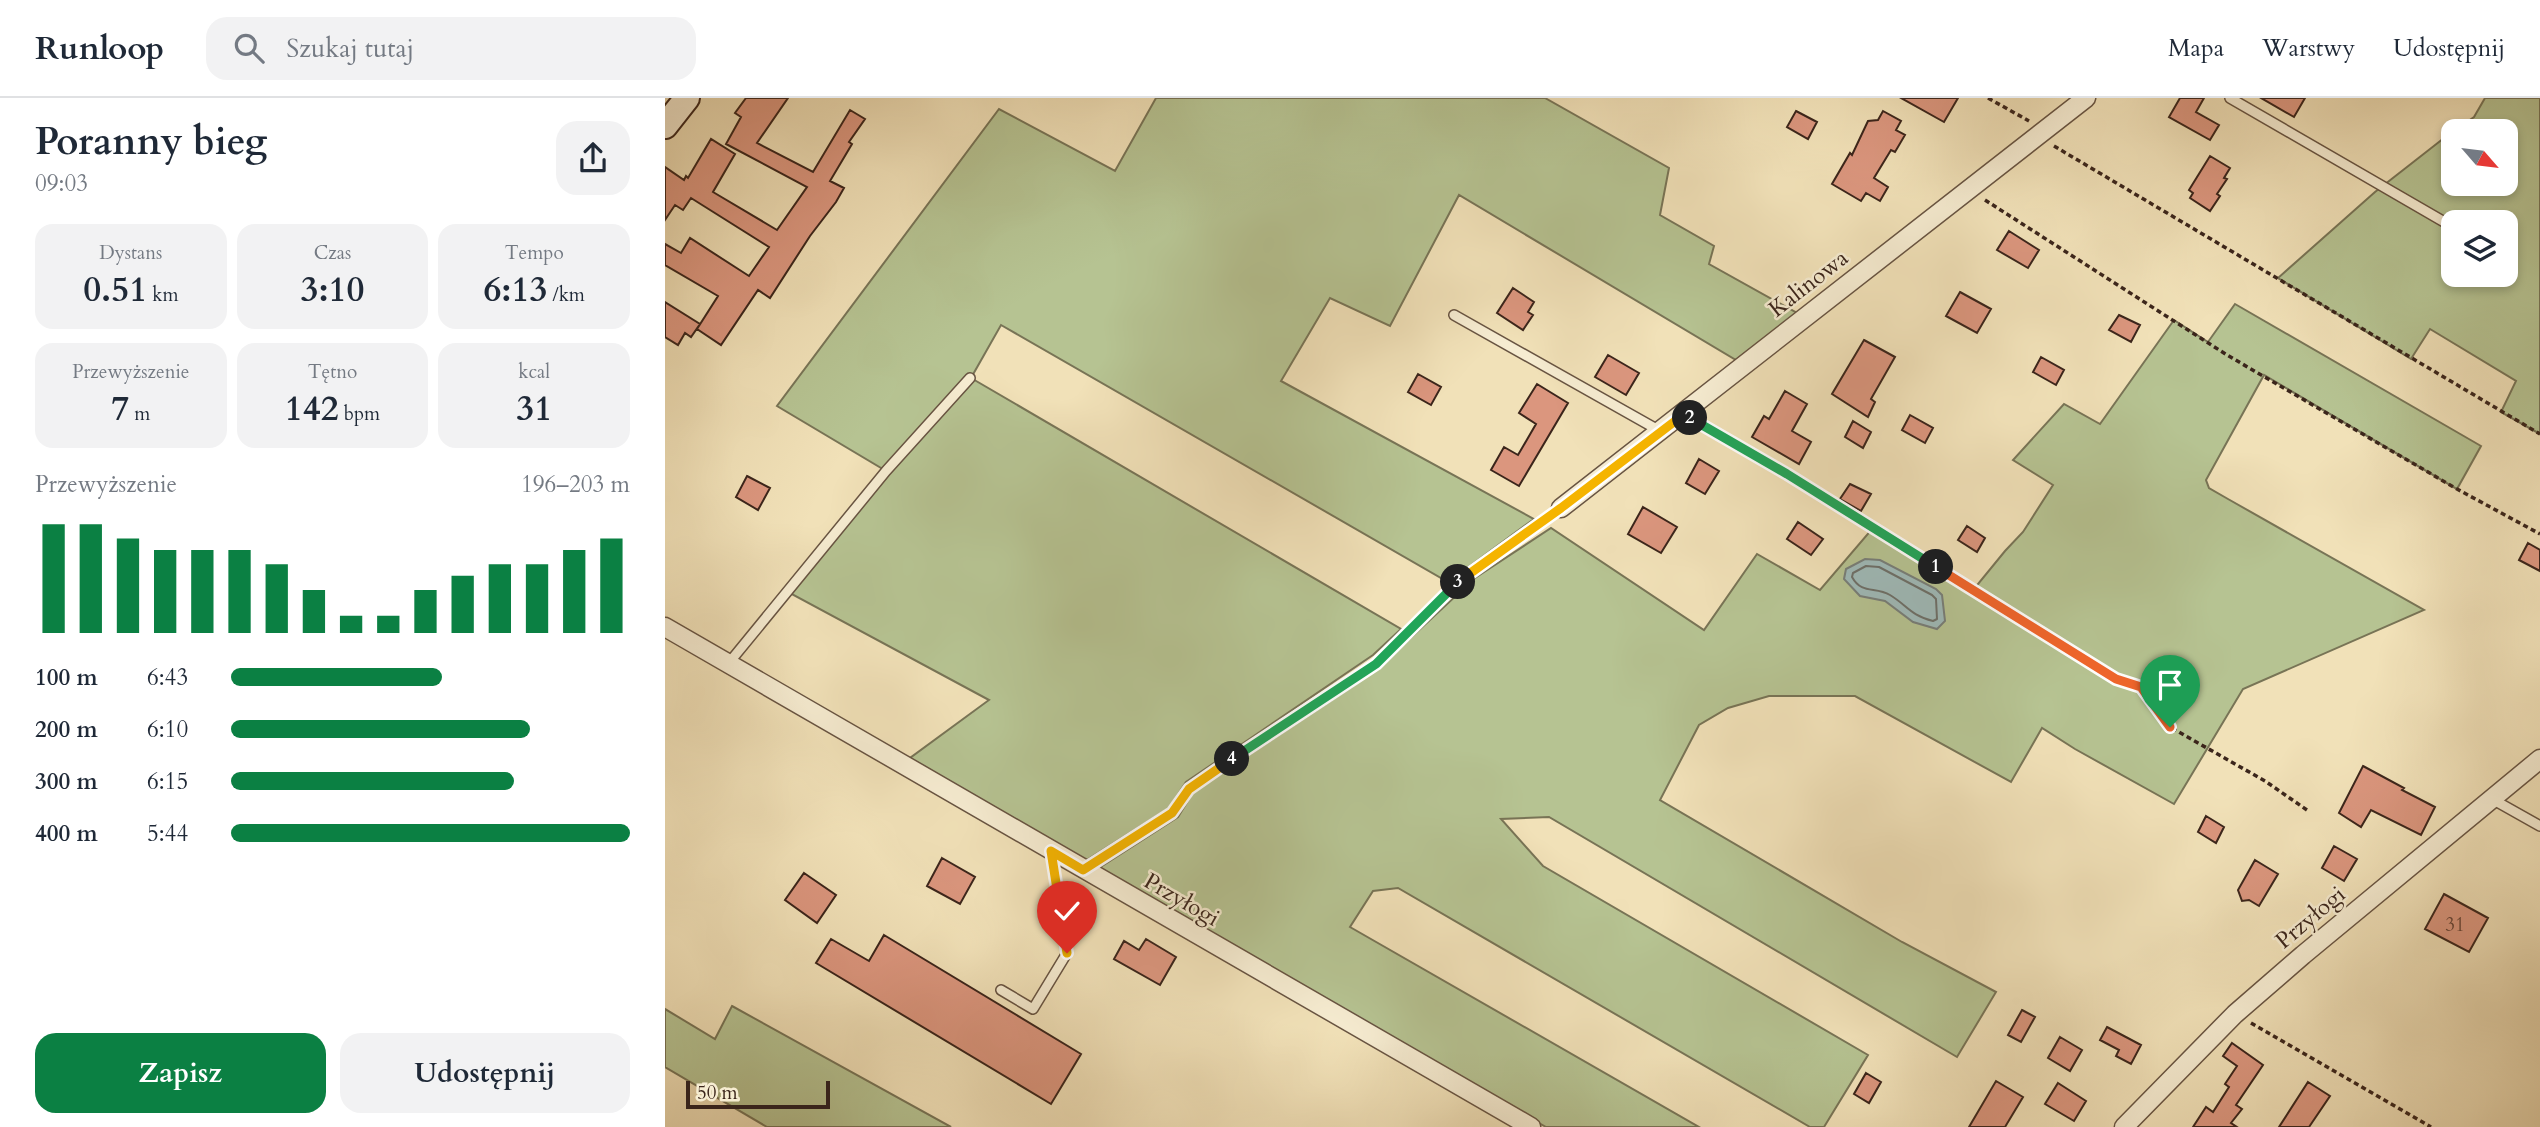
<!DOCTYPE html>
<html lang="pl">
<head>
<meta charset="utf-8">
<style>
	:root { --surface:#fff; --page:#f2f2f3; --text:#1f2937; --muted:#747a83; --line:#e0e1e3; --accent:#0b8043 }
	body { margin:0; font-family:Cardo,serif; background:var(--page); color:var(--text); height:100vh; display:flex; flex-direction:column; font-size:26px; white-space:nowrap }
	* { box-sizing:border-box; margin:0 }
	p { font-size:23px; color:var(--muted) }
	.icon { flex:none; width:38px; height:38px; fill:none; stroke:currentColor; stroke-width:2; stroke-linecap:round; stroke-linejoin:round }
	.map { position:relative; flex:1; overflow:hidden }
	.side { display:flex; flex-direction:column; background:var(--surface); width:665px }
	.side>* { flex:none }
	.needle { width:46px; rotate:118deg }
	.buttons { position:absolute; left:1776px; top:21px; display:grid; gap:14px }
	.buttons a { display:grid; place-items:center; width:77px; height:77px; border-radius:14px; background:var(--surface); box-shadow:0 4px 10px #0003; font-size:35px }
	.scale { position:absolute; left:21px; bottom:18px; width:144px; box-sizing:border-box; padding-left:7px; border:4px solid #3b251b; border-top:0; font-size:19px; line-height:24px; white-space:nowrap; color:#3b251b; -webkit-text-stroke:5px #f6ecd1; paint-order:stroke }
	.pin { position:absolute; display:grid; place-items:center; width:60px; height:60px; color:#fff; margin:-72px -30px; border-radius:50% 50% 50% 0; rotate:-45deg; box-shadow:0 0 7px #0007 }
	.pin .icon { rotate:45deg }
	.km { position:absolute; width:35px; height:35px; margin:-18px; border-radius:50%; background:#222; color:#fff; font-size:19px; line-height:35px; text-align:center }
	.round { display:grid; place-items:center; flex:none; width:74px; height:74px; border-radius:21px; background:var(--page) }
	.headline { display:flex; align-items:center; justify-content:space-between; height:119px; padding:0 35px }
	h1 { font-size:38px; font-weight:700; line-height:52px }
	.figures { display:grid; grid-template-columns:repeat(3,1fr); gap:10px; height:119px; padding:7px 35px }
	.figures div { display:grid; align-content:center; border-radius:18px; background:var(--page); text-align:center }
	.figures b { font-size:35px; font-weight:700 }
	.figures small { font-size:19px; font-weight:400 }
	.figures p { font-size:19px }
	.chart { height:196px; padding:14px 35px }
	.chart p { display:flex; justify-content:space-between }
	.chart svg { width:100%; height:126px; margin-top:7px; stroke:var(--accent); stroke-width:6 }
	.button { display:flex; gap:14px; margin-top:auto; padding:14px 35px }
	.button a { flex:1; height:80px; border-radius:21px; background:var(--accent); color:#fff; font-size:28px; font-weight:700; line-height:80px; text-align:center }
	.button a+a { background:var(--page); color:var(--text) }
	ul { padding:0 35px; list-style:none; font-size:23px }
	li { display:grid; grid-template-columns:112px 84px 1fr; align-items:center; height:52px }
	li i { height:18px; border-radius:9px; background:var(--accent) }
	header { display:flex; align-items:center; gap:42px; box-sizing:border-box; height:98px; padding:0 35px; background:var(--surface); border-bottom:2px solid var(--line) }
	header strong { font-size:33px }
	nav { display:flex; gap:38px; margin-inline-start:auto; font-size:24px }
	.search { width:490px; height:63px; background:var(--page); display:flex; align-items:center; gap:18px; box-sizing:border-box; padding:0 24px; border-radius:21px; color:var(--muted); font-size:26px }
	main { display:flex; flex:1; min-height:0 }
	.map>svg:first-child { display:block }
	.green { fill:#b6c392; stroke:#787456; stroke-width:2; fill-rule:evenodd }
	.water { fill:#9fbbba; stroke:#777f7a; stroke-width:2 }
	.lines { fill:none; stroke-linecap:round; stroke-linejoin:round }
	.shore { stroke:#6d706a; stroke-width:2 }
	.building { fill:#db967e; stroke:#3b251b; stroke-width:2 }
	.lane-casing { stroke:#685442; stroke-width:12 }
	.street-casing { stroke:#685442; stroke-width:21 }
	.secondary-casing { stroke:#3b251b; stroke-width:28 }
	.path { stroke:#3b251b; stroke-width:3.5; stroke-dasharray:5 3.5; stroke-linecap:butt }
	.lane { stroke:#f6ecd1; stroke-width:9 }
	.street { stroke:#f6ecd1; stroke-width:18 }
	.secondary { stroke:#f6ecd1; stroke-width:24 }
	.split-1-casing { stroke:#fff; stroke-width:14 }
	.split-2-casing { stroke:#fff; stroke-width:14 }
	.split-3-casing { stroke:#fff; stroke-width:14 }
	.split-4-casing { stroke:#fff; stroke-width:14 }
	.split-5-casing { stroke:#fff; stroke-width:14 }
	.split-1 { stroke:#f0652b; stroke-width:9 }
	.split-2 { stroke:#22a559; stroke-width:9 }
	.split-3 { stroke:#f5b400; stroke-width:9 }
	.split-4 { stroke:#22a559; stroke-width:9 }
	.split-5 { stroke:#f5b400; stroke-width:9 }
	.labels { text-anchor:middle; stroke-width:5; stroke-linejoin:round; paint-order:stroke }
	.number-label { font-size:19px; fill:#634134 }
	.street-label { font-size:23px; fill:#3b251b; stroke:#f6ecd1 }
</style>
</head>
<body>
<header>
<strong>Runloop</strong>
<div class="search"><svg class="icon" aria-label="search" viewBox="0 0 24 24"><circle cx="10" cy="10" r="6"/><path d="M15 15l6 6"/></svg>Szukaj tutaj</div>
<nav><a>Mapa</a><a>Warstwy</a><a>Udostępnij</a></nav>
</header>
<main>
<section class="side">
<div class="headline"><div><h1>Poranny bieg</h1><p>09:03</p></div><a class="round"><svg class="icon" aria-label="share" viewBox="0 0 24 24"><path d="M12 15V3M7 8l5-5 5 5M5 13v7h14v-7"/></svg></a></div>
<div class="figures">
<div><p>Dystans</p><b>0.51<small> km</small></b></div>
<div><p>Czas</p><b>3:10</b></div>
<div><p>Tempo</p><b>6:13<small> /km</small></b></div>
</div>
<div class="figures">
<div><p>Przewyższenie</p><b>7<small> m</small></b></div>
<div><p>Tętno</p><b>142<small> bpm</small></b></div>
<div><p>kcal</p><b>31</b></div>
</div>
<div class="chart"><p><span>Przewyższenie</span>196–203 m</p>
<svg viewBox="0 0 160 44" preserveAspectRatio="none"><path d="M5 44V6M15 44V6M25 44V11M35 44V15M45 44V15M55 44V15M65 44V20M75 44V29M85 44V38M95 44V38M105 44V29M115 44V24M125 44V20M135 44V20M145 44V15M155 44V11"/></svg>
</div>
<ul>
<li><b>100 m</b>6:43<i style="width:53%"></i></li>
<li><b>200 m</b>6:10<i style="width:75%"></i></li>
<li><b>300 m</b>6:15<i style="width:71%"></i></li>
<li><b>400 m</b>5:44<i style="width:100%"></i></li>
</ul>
<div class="button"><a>Zapisz</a><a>Udostępnij</a></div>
</section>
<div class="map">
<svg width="1875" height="1029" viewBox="0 0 1875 1029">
	<rect width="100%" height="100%" fill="#f1e1b8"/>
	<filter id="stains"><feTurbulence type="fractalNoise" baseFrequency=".00286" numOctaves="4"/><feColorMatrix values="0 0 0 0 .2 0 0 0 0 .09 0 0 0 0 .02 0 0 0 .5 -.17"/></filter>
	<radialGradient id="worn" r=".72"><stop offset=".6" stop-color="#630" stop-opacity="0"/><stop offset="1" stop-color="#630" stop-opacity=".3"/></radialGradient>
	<path class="green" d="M 491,0 L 880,0 L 1004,70 L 995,117 L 1049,148 L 1044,166 L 1132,215 L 1071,262 L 794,97 L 725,228 L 665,200 L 616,283 L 869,421 L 783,484 L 336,227 L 306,280 L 736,531 L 708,557 L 521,684 L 504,710 L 420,763 L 245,660 L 324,602 L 121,493 L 221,373 L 112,308 L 334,11 L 450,73 Z
		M 1820,0 L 1875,0 L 1875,336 L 1836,314 L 1851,283 L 1765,231 L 1746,261 L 1613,180 L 1710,94 L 1788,33 L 1788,86 L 1841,86 L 1841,33 L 1789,33 L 1809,19 ZM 1788,124 L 1841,124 L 1841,177 L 1788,177 Z
		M 1570,206 L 1816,348 L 1792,391 L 1599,277 L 1541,382 L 1544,390 L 1563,401 L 1759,512 L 1578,591 L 1509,706 L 1410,651 L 1377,630 L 1346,684 L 1190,598 L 1104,598 L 1063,610 L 1034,627 L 995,702 L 1237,844 L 1331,894 L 1292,959 L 884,719 L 836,721 L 878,768 L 1203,957 L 1159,1029 L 1145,1029 L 733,790 L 708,793 L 685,829 L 1034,1029 L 881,1029 L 431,772 L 513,719 L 529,693 L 688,588 L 724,560 L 810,480 L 886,430 L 1039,532 L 1092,456 L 1155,492 L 1207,431 L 1309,491 L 1340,453 L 1358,434 L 1388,387 L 1348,362 L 1399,306 L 1435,326 L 1509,222 L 1543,244 Z
		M 67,908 L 286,1029 L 102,1029 L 0,969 L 0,911 L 50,941 Z"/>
	<path class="water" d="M 1200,461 L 1215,462 L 1271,491 L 1277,497 L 1280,523 L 1272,531 L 1248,524 L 1220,503 L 1195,498 L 1179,481 L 1181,471 Z"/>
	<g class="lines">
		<path class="shore" d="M 1201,468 L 1214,469 L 1267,497 L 1271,501 L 1272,521 L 1268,523 C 1245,517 1243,508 1225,497 C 1210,488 1197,497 1187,479 L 1188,475 Z"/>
	</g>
	<path class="building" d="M 81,0 L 123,0 L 92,45 L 148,74 L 185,12 L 200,21 L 184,44 L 187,46 L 165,83 L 179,90 L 171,104 L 145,138 L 105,200 L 93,192 L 56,247 L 32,231 L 53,198 L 0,167 L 0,146 L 16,155 L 25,140 L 84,178 L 104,149 L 26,100 L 18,112 L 10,107 L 0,122 L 0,69 L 19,82 L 21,78 L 23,80 L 46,41 L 70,56 L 48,94 L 112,132 L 142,89 L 61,46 L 76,19 L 70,15 Z
		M 1236,0 L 1293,0 L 1279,24 Z
		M 1515,0 L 1539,0 L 1531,14 L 1554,27 L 1545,42 L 1504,19 Z
		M 1596,0 L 1640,0 L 1629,19 Z
		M 1131,13 L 1152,24 L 1143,41 L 1122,29 Z
		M 1218,13 L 1236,23 L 1231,32 L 1240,37 L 1230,54 L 1226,52 L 1209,80 L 1223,89 L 1215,103 L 1201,95 L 1196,103 L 1167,86 L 1185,55 L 1187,57 L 1203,23 L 1213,22 Z
		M 1545,58 L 1565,70 L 1559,80 L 1562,81 L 1552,96 L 1555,98 L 1545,113 L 1525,100 L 1528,95 L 1524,92 Z
		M 1344,133 L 1374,152 L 1363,170 L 1332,152 Z
		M 848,190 L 869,204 L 863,214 L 868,217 L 858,232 L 832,215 Z
		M 1295,194 L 1326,211 L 1312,235 L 1281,218 Z
		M 0,204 L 35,226 L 26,239 L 20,235 L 13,247 L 0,239 Z
		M 1454,217 L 1475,227 L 1466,244 L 1444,232 Z
		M 1199,242 L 1230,259 L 1206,301 L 1210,304 L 1203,319 L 1167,296 Z
		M 943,257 L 974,275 L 961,297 L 930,279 Z
		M 1376,259 L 1399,272 L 1391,287 L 1368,274 Z
		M 753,276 L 776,289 L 766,307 L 743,294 Z
		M 872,286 L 903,305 L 854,388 L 826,372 L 839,349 L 853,357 L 871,326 L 854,315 Z
		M 1120,293 L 1142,306 L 1127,333 L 1146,344 L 1134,366 L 1087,339 L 1099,318 L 1104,321 Z
		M 1245,317 L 1268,330 L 1260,345 L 1237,332 Z
		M 1188,323 L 1206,334 L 1198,350 L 1180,339 Z
		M 1034,361 L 1054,373 L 1040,396 L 1021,385 Z
		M 82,378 L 105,390 L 93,412 L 71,399 Z
		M 1185,386 L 1206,396 L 1196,413 L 1175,401 Z
		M 978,409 L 1012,429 L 996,455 L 963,436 Z
		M 1133,424 L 1158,441 L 1146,457 L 1122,441 Z
		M 1302,428 L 1320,440 L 1312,454 L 1293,442 Z
		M 1863,445 L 1875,452 L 1875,473 L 1854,462 Z
		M 1698,668 L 1739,690 L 1737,692 L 1770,709 L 1756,737 L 1706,712 L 1696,729 L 1674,715 Z
		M 1541,718 L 1559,729 L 1551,745 L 1533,734 Z
		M 1669,748 L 1692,761 L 1679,783 L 1657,770 Z
		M 277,760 L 310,779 L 295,806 L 262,788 Z
		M 1590,762 L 1613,776 L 1594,808 L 1584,802 L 1577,803 L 1573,792 Z
		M 139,775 L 171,797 L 152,825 L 120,802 Z
		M 1779,796 L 1823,820 L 1804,854 L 1760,831 Z
		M 219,837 L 416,956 L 386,1006 L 151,865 L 166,841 L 204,863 Z
		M 481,841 L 511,859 L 495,887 L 449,861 L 459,843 L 474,852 Z
		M 1357,912 L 1370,919 L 1356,944 L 1343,937 Z
		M 1442,929 L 1476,947 L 1466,966 L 1451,958 L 1454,952 L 1435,942 Z
		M 1395,939 L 1417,952 L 1405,973 L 1383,960 Z
		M 1567,945 L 1598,967 L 1571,1007 L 1577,1011 L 1566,1025 L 1572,1029 L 1528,1029 L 1541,1009 L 1548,1014 L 1564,989 L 1560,986 L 1572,968 L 1558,958 Z
		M 1201,975 L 1216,984 L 1204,1005 L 1189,996 Z
		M 1331,983 L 1358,999 L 1340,1029 L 1304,1029 Z
		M 1643,984 L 1665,998 L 1644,1029 L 1614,1029 Z
		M 1393,985 L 1421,1003 L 1409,1023 L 1380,1006 Z"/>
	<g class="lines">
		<defs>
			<path id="lane" d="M 1565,0 L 1788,129
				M 789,217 L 995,333
				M 63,566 L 221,373 L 305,280
				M 1827,701 L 1875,728
				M 336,892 L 368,911 L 402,855 L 386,754"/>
			<path id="street" d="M 896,410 L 1421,0
				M 0,529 L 866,1029
				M 1459,1029 L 1570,916 L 1638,857 L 1875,661"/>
			<path id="secondary" d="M 0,28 L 22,0"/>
		</defs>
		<use href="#lane" class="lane-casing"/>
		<use href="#street" class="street-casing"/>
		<use href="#secondary" class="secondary-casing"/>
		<path class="path" d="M 1323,0 L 1364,23
			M 1389,48 L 1875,336
			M 1320,102 L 1562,257 L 1792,391 L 1875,436
			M 1032,325 L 1122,376 L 1451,581 L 1476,588 L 1505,629 L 1600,683 L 1642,712
			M 435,761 L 507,715 L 524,691 L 711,566 L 791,486 L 883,420
			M 1586,925 L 1766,1029"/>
		<use href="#lane" class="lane"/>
		<use href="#street" class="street"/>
		<use href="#secondary" class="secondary"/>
	</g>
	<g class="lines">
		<defs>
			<path id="split-1" d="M 1271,469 L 1451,581 L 1476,589 L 1505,629"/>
			<path id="split-2" d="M 1025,320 L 1122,376 L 1271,469"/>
			<path id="split-3" d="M 793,484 L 896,410 L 1018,317 L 1025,320"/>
			<path id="split-4" d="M 567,661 L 711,566 L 793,484"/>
			<path id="split-5" d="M 402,855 L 386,753 L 418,772 L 507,715 L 524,691 L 567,661"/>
		</defs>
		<use href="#split-1" class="split-1-casing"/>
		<use href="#split-2" class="split-2-casing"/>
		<use href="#split-3" class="split-3-casing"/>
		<use href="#split-4" class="split-4-casing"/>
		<use href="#split-5" class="split-5-casing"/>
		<use href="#split-1" class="split-1"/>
		<use href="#split-2" class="split-2"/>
		<use href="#split-3" class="split-3"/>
		<use href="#split-4" class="split-4"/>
		<use href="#split-5" class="split-5"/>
	</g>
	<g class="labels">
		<g class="number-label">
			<text x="1790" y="833">31</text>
		</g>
		<g class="street-label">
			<text transform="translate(1143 185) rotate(-38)" y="8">Kalinowa</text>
			<text transform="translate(517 801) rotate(30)" y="8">Przyłogi</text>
			<text transform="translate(1645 819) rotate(-40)" y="8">Przyłogi</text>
		</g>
	</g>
	<rect width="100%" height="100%" filter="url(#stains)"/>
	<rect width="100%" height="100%" fill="url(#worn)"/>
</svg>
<div class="buttons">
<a><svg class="needle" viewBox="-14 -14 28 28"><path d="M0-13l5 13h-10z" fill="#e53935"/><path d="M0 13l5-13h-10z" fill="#747a83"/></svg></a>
<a><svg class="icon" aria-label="layers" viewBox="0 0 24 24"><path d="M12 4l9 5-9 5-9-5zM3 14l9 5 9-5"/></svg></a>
</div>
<div class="scale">50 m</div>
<div class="pin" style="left:1505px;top:629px;background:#1e9e55"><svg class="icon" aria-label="arrive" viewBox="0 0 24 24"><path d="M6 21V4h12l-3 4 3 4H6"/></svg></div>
<div class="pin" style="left:402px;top:855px;background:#d93025"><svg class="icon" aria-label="check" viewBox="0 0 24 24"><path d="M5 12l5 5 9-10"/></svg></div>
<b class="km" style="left:1271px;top:469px">1</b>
<b class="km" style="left:1025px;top:320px">2</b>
<b class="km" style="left:793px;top:484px">3</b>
<b class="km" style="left:567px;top:661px">4</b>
</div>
</main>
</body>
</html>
